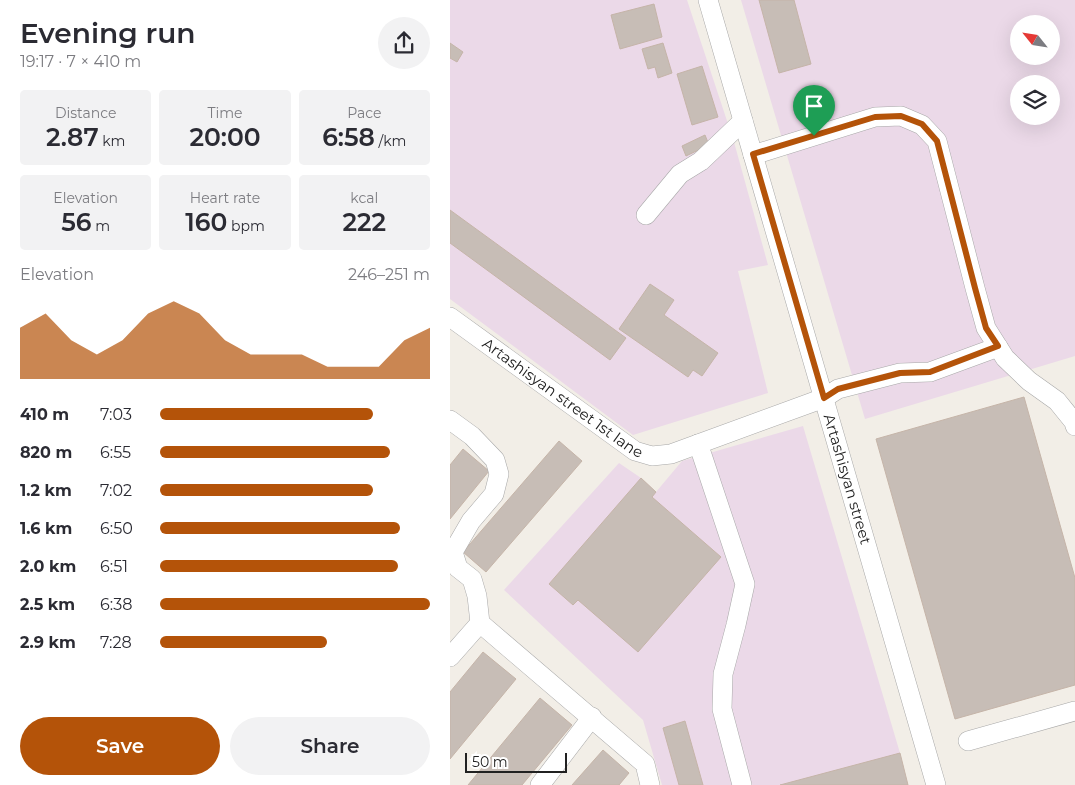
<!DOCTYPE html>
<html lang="en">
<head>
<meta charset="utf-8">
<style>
	:root { --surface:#fff; --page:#f2f2f3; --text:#2b2b33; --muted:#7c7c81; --accent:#b45309 }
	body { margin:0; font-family:Montserrat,sans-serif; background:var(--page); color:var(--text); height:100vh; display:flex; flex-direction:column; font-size:19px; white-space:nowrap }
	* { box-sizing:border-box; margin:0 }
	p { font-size:16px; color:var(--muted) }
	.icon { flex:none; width:28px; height:28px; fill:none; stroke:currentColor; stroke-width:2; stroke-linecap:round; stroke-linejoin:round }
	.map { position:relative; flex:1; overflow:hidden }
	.details { display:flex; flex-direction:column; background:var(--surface); width:450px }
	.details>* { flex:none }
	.needle { width:32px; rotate:300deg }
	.controls { position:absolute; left:560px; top:15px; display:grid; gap:10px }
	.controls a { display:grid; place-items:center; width:50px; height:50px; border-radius:50%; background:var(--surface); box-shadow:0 5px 20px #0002; font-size:25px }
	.scale { position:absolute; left:15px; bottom:12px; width:102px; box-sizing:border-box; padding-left:5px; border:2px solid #212121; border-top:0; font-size:14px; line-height:18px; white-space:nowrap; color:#212121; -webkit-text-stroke:4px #fff; paint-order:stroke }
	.pin { position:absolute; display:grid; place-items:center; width:42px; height:42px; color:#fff; margin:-51px -21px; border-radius:50% 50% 50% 0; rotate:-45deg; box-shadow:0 0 5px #0007 }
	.pin .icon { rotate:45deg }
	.round { display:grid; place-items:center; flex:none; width:52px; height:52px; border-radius:26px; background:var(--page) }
	.overview { display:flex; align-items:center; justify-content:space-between; height:85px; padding:0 20px }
	h1 { font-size:28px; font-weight:600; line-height:38px }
	.metrics { display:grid; grid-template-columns:repeat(3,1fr); gap:8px; height:85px; padding:5px 20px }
	.metrics div { display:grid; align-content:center; border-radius:5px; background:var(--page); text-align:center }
	.metrics b { font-size:25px; font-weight:600 }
	.metrics small { font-size:14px; font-weight:400 }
	.metrics p { font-size:14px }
	.chart { height:140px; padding:10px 20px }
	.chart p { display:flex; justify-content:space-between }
	.chart svg { width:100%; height:90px; margin-top:5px; fill:var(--accent); opacity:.7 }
	.primary-button { display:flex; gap:10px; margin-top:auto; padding:10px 20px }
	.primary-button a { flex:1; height:58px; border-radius:30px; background:var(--accent); color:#fff; font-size:20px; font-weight:600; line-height:58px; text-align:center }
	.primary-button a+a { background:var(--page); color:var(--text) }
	ul { padding:0 20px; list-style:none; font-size:16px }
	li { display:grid; grid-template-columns:80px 60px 1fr; align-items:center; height:38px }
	li i { height:12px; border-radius:6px; background:var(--accent) }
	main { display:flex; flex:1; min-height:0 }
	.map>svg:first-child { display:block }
	.industrial { fill:#ebd9e8; fill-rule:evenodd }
	.building { fill:#c7bdb6; stroke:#c5b4a8 }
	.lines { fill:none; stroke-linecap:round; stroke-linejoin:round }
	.minor-casing { stroke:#a8a8a8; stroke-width:20 }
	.minor { stroke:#fff; stroke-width:19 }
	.route-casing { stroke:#fff; stroke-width:10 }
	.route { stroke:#b45309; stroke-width:6 }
	.labels { text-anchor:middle; stroke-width:4; stroke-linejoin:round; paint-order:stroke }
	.street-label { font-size:15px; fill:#212121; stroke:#fff }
</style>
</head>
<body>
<main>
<section class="details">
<div class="overview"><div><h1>Evening run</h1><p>19:17 · 7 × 410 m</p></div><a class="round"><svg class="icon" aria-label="share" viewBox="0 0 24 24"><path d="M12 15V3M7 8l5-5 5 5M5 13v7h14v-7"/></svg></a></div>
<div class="metrics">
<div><p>Distance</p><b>2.87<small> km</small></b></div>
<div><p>Time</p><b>20:00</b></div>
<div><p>Pace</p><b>6:58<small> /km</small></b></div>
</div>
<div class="metrics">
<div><p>Elevation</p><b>56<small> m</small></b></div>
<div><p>Heart rate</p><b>160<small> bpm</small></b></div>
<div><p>kcal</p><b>222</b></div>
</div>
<div class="chart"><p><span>Elevation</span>246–251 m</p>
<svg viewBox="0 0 160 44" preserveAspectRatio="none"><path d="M0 44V19L10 12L20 25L30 32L40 25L50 12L60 6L70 12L80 25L90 32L100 32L110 32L120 38L130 38L140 38L150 25L160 19V44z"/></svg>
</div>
<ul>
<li><b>410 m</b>7:03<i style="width:79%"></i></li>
<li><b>820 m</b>6:55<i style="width:85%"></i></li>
<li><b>1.2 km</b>7:02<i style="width:79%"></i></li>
<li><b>1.6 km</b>6:50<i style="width:89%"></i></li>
<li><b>2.0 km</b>6:51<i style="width:88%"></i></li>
<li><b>2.5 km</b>6:38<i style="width:100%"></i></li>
<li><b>2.9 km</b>7:28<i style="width:62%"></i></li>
</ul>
<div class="primary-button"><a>Save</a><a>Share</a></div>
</section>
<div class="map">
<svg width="625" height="785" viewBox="0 0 625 785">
	<rect width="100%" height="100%" fill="#f2eee7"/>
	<path class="industrial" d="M 0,0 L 237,0 L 284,142 L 318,265 L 288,271 L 318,393 L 183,435 L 0,299 Z
		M 291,0 L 625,0 L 625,356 L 415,419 ZM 569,24 L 601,24 L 601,56 L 569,56 ZM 569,84 L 601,84 L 601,116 L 569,116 Z
		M 353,426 L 450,753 L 458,785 L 212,785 L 193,720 L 54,590 L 169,463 L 191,478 L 206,492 L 232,461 Z"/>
	<path class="building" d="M 309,0 L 344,0 L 361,64 L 329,73 Z
		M 204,4 L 212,37 L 170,49 L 161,15 Z
		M 0,43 L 13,52 L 7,62 L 0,58 Z
		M 213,43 L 222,73 L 208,78 L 205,67 L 198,69 L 192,49 Z
		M 252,66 L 268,117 L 242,125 L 227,74 Z
		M 255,135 L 259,145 L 236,156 L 232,146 Z
		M 0,210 L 176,338 L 160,360 L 0,243 Z
		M 200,284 L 224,300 L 214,315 L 268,353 L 252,376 L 243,370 L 238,377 L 169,329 Z
		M 574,397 L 625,578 L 625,685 L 505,719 L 426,439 Z
		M 109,441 L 132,461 L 36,572 L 13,552 Z
		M 13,449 L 39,471 L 0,519 L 0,465 Z
		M 191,478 L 206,492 L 202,497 L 271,557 L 188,652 L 128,600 L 123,605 L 99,584 Z
		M 33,652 L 66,679 L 0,759 L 0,692 Z
		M 90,698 L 122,725 L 72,785 L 18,785 Z
		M 235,721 L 253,785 L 229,785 L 213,728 Z
		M 153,750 L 179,773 L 169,785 L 122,785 Z
		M 450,753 L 458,785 L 330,785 Z"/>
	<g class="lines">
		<defs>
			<g id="minor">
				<path id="s1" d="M 258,0 L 486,785"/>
				<path d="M 303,155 L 425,117 L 451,116 L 472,125 L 487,141 L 525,288 L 536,328 L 555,358 L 579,381 L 607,401 L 624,422 L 625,426"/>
				<path d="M 196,215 L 230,174 L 251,161 L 293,121"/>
				<path id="s2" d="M 0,317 L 185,451 L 202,456 L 221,454 L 374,398 L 388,389 L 450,373 L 480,372 L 548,347"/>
				<path d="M 0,420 L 22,436 L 45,460 L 49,474 L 44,494 L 21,521 L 3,552 L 8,568 L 22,579 L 27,596 L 30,623 L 195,764 L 200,785"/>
				<path d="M 248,444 L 252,455 L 295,584 L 286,625 L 273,674 L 272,709 L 292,785"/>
				<path d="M 0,657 L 30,623"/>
				<path d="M 518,741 L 625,711"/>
				<path d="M 90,785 L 142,717"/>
			</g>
		</defs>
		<use href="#minor" class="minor-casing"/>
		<use href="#minor" class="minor"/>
	</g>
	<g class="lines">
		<defs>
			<path id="route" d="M 451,116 L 472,124 L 487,141 L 525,288 L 536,328 L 548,346 L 480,372 L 450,373 L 388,389 L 374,398 L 303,154 L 425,117 Z"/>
		</defs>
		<use href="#route" class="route-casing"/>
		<use href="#route" class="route"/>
	</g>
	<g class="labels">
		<g class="street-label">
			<text dy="5" stroke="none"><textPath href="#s2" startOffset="139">Artashisyan street 1st lane</textPath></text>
			<text dy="5" stroke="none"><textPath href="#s1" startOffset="499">Artashisyan street</textPath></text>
		</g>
	</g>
</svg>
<div class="controls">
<a><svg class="needle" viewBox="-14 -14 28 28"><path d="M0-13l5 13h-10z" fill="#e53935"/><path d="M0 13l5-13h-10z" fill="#7c7c81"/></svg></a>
<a><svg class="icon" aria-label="layers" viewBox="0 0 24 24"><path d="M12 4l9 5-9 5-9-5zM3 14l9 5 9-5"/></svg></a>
</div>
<div class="scale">50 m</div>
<div class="pin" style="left:364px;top:136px;background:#1e9e55"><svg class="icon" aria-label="arrive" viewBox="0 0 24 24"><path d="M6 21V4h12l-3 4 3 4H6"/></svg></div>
</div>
</main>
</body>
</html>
